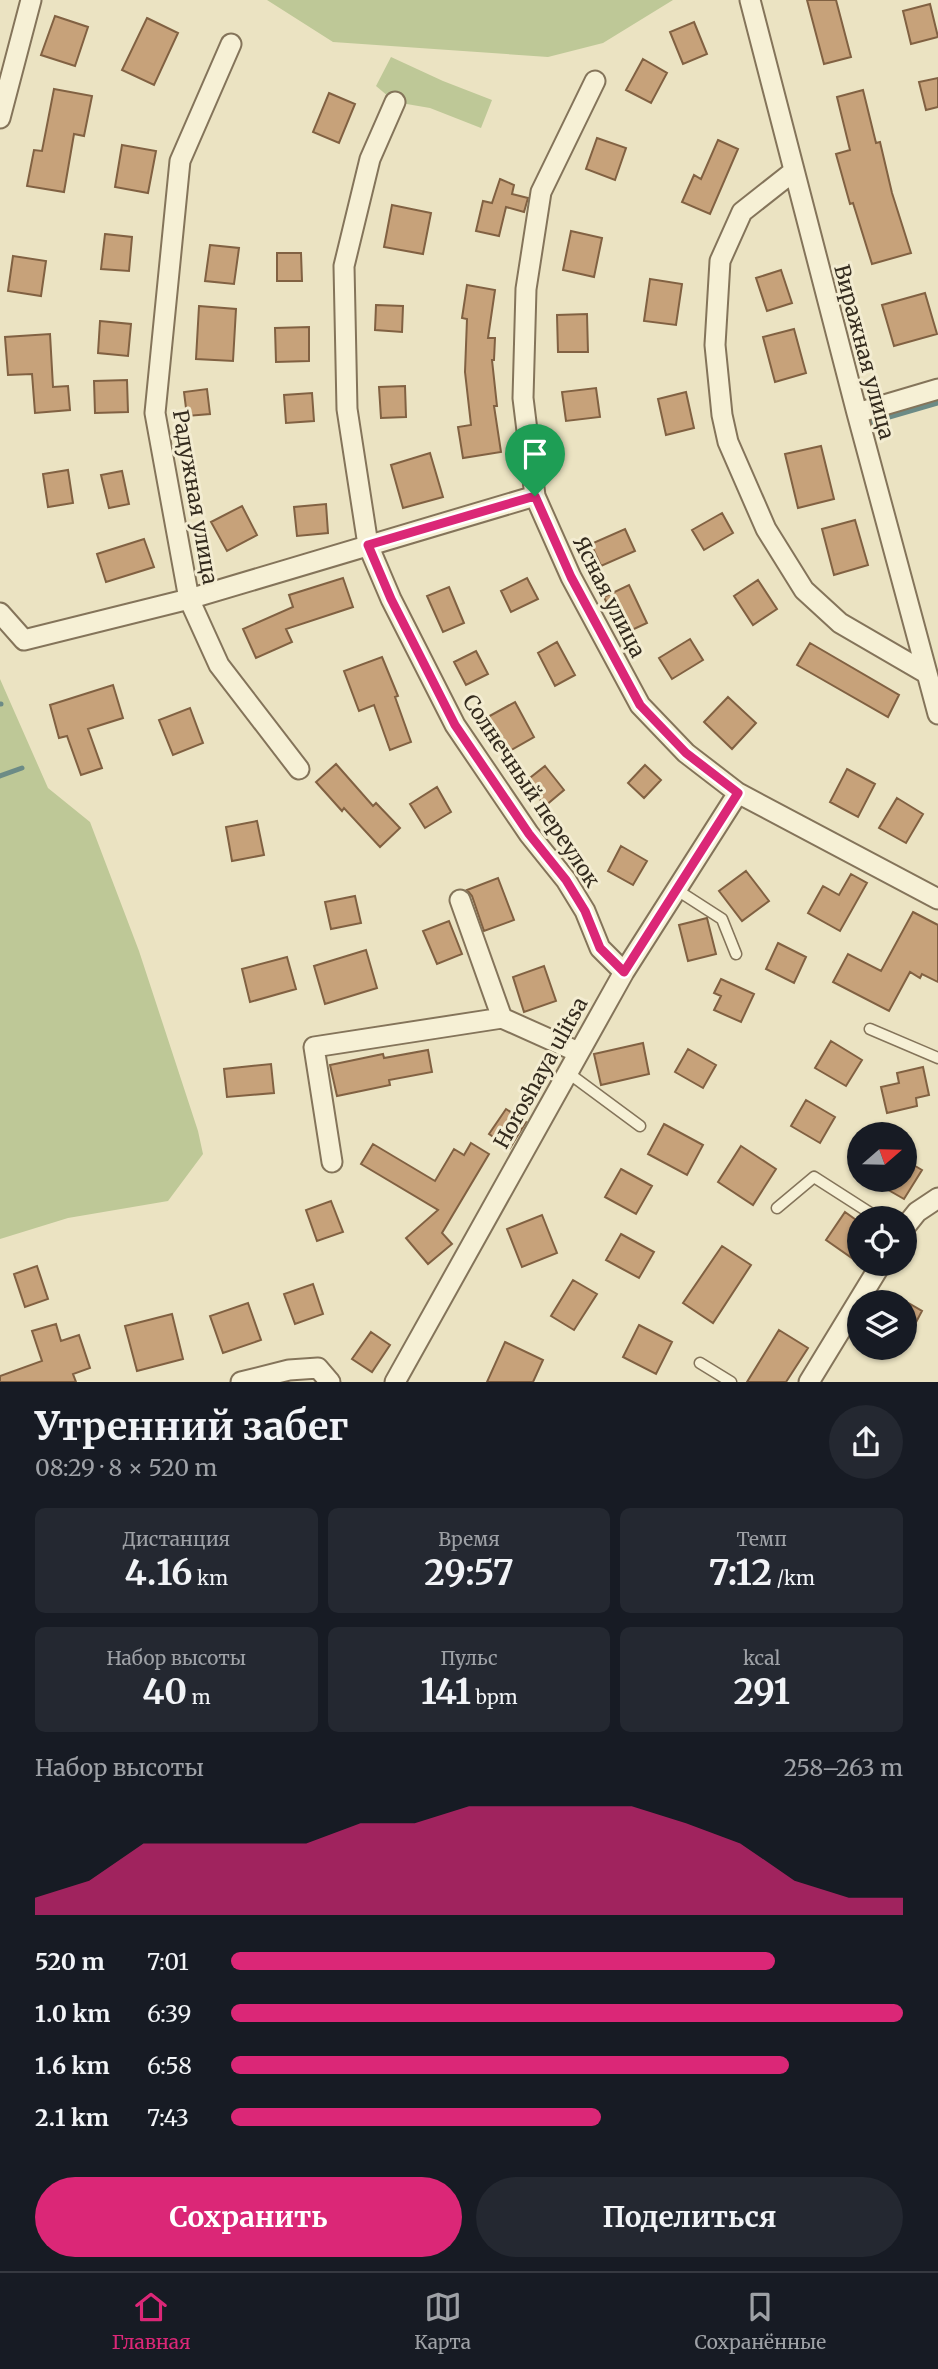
<!DOCTYPE html>
<html lang="ru">
<head>
<meta charset="utf-8">
<style>
	:root { --surface:#171b24; --page:#242831; --text:#f1f3f6; --muted:#9ea1a6; --line:#363941; --accent:#db2777 }
	body { margin:0; font-family:Merriweather,serif; background:var(--page); color:var(--text); height:100vh; display:flex; flex-direction:column; font-size:26px; white-space:nowrap }
	* { box-sizing:border-box; margin:0 }
	p { font-size:23px; color:var(--muted) }
	.icon { flex:none; width:38px; height:38px; fill:none; stroke:currentColor; stroke-width:2; stroke-linecap:round; stroke-linejoin:round }
	.map { position:relative; height:1382px; overflow:hidden }
	.details { display:flex; flex-direction:column; background:var(--surface); flex:1 }
	.details>* { flex:none }
	.needle { width:46px; rotate:70deg }
	.fabs { position:absolute; left:847px; top:1122px; display:grid; gap:14px }
	.fabs a { display:grid; place-items:center; width:70px; height:70px; border-radius:50%; background:var(--surface); box-shadow:0 2px 5px #0004; font-size:35px }
	.pin { position:absolute; display:grid; place-items:center; width:60px; height:60px; color:#fff; margin:-72px -30px; border-radius:50% 50% 50% 0; rotate:-45deg; box-shadow:0 0 7px #0007 }
	.pin .icon { rotate:45deg }
	.round { display:grid; place-items:center; flex:none; width:74px; height:74px; border-radius:37px; background:var(--page) }
	.overview { display:flex; align-items:center; justify-content:space-between; height:119px; padding:0 35px }
	h1 { font-size:38px; font-weight:700; line-height:52px }
	.metrics { display:grid; grid-template-columns:repeat(3,1fr); gap:10px; height:119px; padding:7px 35px }
	.metrics div { display:grid; align-content:center; border-radius:10px; background:var(--page); text-align:center }
	.metrics b { font-size:35px; font-weight:700 }
	.metrics small { font-size:19px; font-weight:400 }
	.metrics p { font-size:19px }
	.chart { height:196px; padding:14px 35px }
	.chart p { display:flex; justify-content:space-between }
	.chart svg { width:100%; height:126px; margin-top:7px; fill:var(--accent); opacity:.7 }
	.cta { display:flex; gap:14px; margin-top:auto; padding:14px 35px }
	.cta a { flex:1; height:80px; border-radius:42px; background:var(--accent); color:#fff; font-size:28px; font-weight:700; line-height:80px; text-align:center }
	.cta a+a { background:var(--page); color:var(--text) }
	ul { padding:0 35px; list-style:none; font-size:23px }
	li { display:grid; grid-template-columns:112px 84px 1fr; align-items:center; height:52px }
	li i { height:18px; border-radius:9px; background:var(--accent) }
	.tabs { display:flex; justify-content:space-around; align-items:center; height:98px; border-top:2px solid var(--line); background:var(--surface); font-size:19px; color:var(--muted) }
	.tabs a { display:grid; justify-items:center; gap:4px }
	.tabs .active { color:var(--accent) }
	.map>svg:first-child { display:block }
	.green { fill:#bec897 }
	.lines { fill:none; stroke-linecap:round; stroke-linejoin:round }
	.stream { stroke:#6c8b86; stroke-width:5 }
	.building { fill:#c7a27a; stroke:#816142; stroke-width:2 }
	.lane-casing { stroke:#84745a; stroke-width:13 }
	.street-casing { stroke:#84745a; stroke-width:23 }
	.lane { stroke:#f6f0d5; stroke-width:10 }
	.street { stroke:#f6f0d5; stroke-width:19 }
	.route-casing { stroke:#fff; stroke-width:14 }
	.route { stroke:#db2777; stroke-width:9 }
	.labels { text-anchor:middle; stroke-width:6; stroke-linejoin:round; paint-order:stroke }
	.street-label { font-size:21px; fill:#342b1e; stroke:#f3ecd1 }
</style>
</head>
<body>
<div class="map">
<svg width="938" height="1382" viewBox="0 0 938 1382">
	<rect width="100%" height="100%" fill="#ebe3c2"/>
	<path class="green" d="M 267,0 L 673,0 L 603,43 L 548,57 L 333,42 Z
		M 391,57 L 443,81 L 492,100 L 481,128 L 430,108 L 395,102 L 376,86 Z
		M 0,679 L 48,788 L 90,822 L 139,951 L 198,1131 L 203,1154 L 168,1201 L 68,1218 L 0,1239 Z"/>
	<g class="lines">
		<path class="stream" d="M 872,422 L 938,403
			M 0,704 L 1,704
			M 0,776 L 22,768"/>
	</g>
	<path class="building" d="M 807,0 L 836,0 L 851,57 L 824,64 Z
		M 930,4 L 938,37 L 911,44 L 903,11 Z
		M 55,16 L 88,27 L 75,66 L 41,55 Z
		M 147,18 L 178,33 L 154,85 L 122,70 Z
		M 694,22 L 707,54 L 683,64 L 670,32 Z
		M 643,59 L 667,73 L 651,103 L 626,90 Z
		M 938,78 L 938,107 L 926,110 L 919,82 Z
		M 54,89 L 92,96 L 84,136 L 74,134 L 64,192 L 27,186 L 34,150 L 42,151 Z
		M 863,90 L 876,143 L 880,142 L 892,193 L 911,253 L 872,264 L 853,203 L 850,204 L 836,154 L 850,150 L 837,97 Z
		M 329,93 L 355,104 L 339,143 L 313,132 Z
		M 597,138 L 626,148 L 615,180 L 586,169 Z
		M 718,140 L 738,149 L 710,214 L 682,202 L 694,175 L 701,179 Z
		M 122,145 L 156,151 L 148,193 L 115,187 Z
		M 500,179 L 514,185 L 512,194 L 528,198 L 524,212 L 506,207 L 499,236 L 476,231 L 483,201 L 492,203 Z
		M 392,205 L 431,213 L 423,254 L 384,247 Z
		M 571,231 L 602,238 L 594,277 L 563,270 Z
		M 105,234 L 132,237 L 129,271 L 101,269 Z
		M 210,245 L 239,248 L 234,284 L 205,281 Z
		M 277,253 L 301,253 L 302,281 L 277,281 Z
		M 13,256 L 46,261 L 41,296 L 8,291 Z
		M 781,270 L 792,303 L 767,311 L 756,278 Z
		M 650,279 L 682,284 L 676,325 L 644,321 Z
		M 467,285 L 495,290 L 488,338 L 495,338 L 494,360 L 492,360 L 497,406 L 494,406 L 501,452 L 463,458 L 458,427 L 471,425 L 465,372 L 467,319 L 462,318 Z
		M 925,293 L 937,334 L 894,346 L 882,305 Z
		M 376,305 L 403,306 L 402,332 L 375,330 Z
		M 199,306 L 236,309 L 233,361 L 196,359 Z
		M 587,314 L 588,352 L 558,352 L 557,315 Z
		M 100,321 L 131,324 L 128,356 L 98,353 Z
		M 309,327 L 309,361 L 276,362 L 275,328 Z
		M 794,329 L 806,373 L 775,382 L 763,337 Z
		M 50,334 L 53,387 L 68,386 L 70,410 L 35,413 L 32,374 L 8,375 L 5,337 Z
		M 127,380 L 128,412 L 95,413 L 94,381 Z
		M 405,386 L 406,417 L 381,418 L 379,387 Z
		M 596,388 L 600,417 L 566,421 L 562,392 Z
		M 207,389 L 210,414 L 187,416 L 184,392 Z
		M 686,392 L 694,428 L 666,435 L 658,399 Z
		M 312,393 L 314,421 L 286,423 L 284,395 Z
		M 821,446 L 834,499 L 798,508 L 785,454 Z
		M 430,453 L 443,497 L 403,508 L 391,465 Z
		M 68,470 L 73,503 L 48,507 L 43,474 Z
		M 122,471 L 129,504 L 109,508 L 101,475 Z
		M 326,504 L 328,533 L 297,536 L 294,507 Z
		M 242,506 L 257,535 L 227,551 L 211,522 Z
		M 722,513 L 733,533 L 704,550 L 692,530 Z
		M 855,520 L 868,565 L 834,575 L 822,529 Z
		M 625,529 L 635,551 L 601,566 L 591,544 Z
		M 144,539 L 154,567 L 106,582 L 97,554 Z
		M 343,578 L 353,607 L 286,629 L 292,642 L 256,658 L 243,629 L 293,607 L 289,595 Z
		M 527,578 L 538,599 L 511,612 L 501,591 Z
		M 758,580 L 777,609 L 753,625 L 734,596 Z
		M 629,585 L 647,623 L 621,635 L 604,597 Z
		M 449,587 L 464,623 L 443,632 L 427,596 Z
		M 690,639 L 703,660 L 672,679 L 659,658 Z
		M 557,642 L 575,675 L 555,686 L 538,653 Z
		M 810,643 L 899,695 L 888,717 L 797,665 Z
		M 476,651 L 488,674 L 466,685 L 454,662 Z
		M 382,657 L 398,696 L 395,697 L 411,742 L 390,750 L 374,705 L 359,711 L 344,671 Z
		M 113,685 L 123,718 L 88,729 L 102,768 L 81,775 L 67,736 L 59,738 L 50,705 Z
		M 728,697 L 756,723 L 732,749 L 704,722 Z
		M 515,702 L 534,737 L 506,753 L 486,718 Z
		M 190,708 L 203,743 L 173,755 L 159,720 Z
		M 336,764 L 373,806 L 376,803 L 400,828 L 380,847 L 344,808 L 342,811 L 316,782 Z
		M 645,765 L 661,780 L 644,798 L 628,783 Z
		M 545,766 L 564,790 L 545,806 L 526,781 Z
		M 847,769 L 875,784 L 858,817 L 830,802 Z
		M 437,787 L 451,812 L 425,828 L 410,804 Z
		M 897,798 L 923,814 L 906,843 L 879,828 Z
		M 257,821 L 264,855 L 232,861 L 226,827 Z
		M 621,846 L 647,861 L 633,885 L 608,871 Z
		M 746,871 L 769,901 L 742,921 L 719,891 Z
		M 851,874 L 867,883 L 840,931 L 808,913 L 823,886 L 839,895 Z
		M 498,878 L 514,920 L 484,931 L 472,896 L 467,890 Z
		M 355,896 L 361,923 L 331,929 L 325,902 Z
		M 913,912 L 938,925 L 938,982 L 922,974 L 920,978 L 910,972 L 889,1011 L 833,982 L 848,954 L 881,971 Z
		M 707,918 L 716,954 L 688,961 L 679,925 Z
		M 449,921 L 462,954 L 437,964 L 423,931 Z
		M 778,943 L 806,957 L 794,983 L 766,969 Z
		M 366,950 L 377,988 L 325,1004 L 314,966 Z
		M 287,957 L 296,989 L 250,1002 L 242,969 Z
		M 544,966 L 556,1001 L 524,1012 L 513,977 Z
		M 721,979 L 754,994 L 741,1022 L 714,1010 L 721,996 L 714,993 Z
		M 831,1041 L 862,1060 L 846,1086 L 815,1068 Z
		M 643,1043 L 649,1074 L 601,1085 L 594,1054 Z
		M 688,1049 L 716,1065 L 703,1088 L 675,1072 Z
		M 428,1050 L 432,1072 L 389,1080 L 390,1085 L 337,1096 L 330,1065 L 383,1054 L 384,1058 Z
		M 271,1064 L 274,1093 L 227,1097 L 224,1069 Z
		M 923,1067 L 929,1095 L 916,1098 L 917,1106 L 887,1113 L 881,1087 L 899,1083 L 897,1073 Z
		M 806,1100 L 835,1117 L 820,1143 L 791,1126 Z
		M 506,1109 L 526,1122 L 510,1148 L 489,1134 Z
		M 664,1124 L 703,1145 L 687,1175 L 648,1154 Z
		M 471,1143 L 489,1154 L 442,1233 L 452,1244 L 428,1264 L 406,1238 L 438,1210 L 361,1164 L 373,1144 L 435,1181 L 454,1149 L 464,1155 Z
		M 741,1146 L 776,1169 L 753,1205 L 718,1182 Z
		M 905,1160 L 922,1170 L 904,1199 L 871,1180 L 905,1180 Z
		M 621,1169 L 652,1186 L 636,1214 L 605,1197 Z
		M 331,1201 L 343,1232 L 317,1241 L 306,1210 Z
		M 845,1212 L 859,1222 L 859,1263 L 826,1240 Z
		M 542,1215 L 557,1253 L 522,1267 L 507,1229 Z
		M 621,1234 L 654,1252 L 639,1278 L 606,1260 Z
		M 722,1246 L 751,1265 L 713,1323 L 683,1303 Z
		M 37,1266 L 48,1299 L 25,1307 L 14,1274 Z
		M 573,1280 L 597,1294 L 574,1330 L 551,1316 Z
		M 313,1284 L 323,1314 L 295,1324 L 284,1294 Z
		M 905,1301 L 922,1311 L 905,1343 Z
		M 248,1303 L 261,1340 L 223,1353 L 210,1316 Z
		M 172,1314 L 183,1359 L 137,1371 L 125,1326 Z
		M 56,1324 L 61,1341 L 79,1335 L 90,1368 L 73,1374 L 76,1382 L 0,1382 L 0,1376 L 42,1361 L 32,1331 Z
		M 639,1325 L 672,1342 L 656,1374 L 623,1357 Z
		M 779,1330 L 808,1348 L 786,1382 L 747,1382 Z
		M 371,1332 L 390,1345 L 372,1372 L 352,1359 Z
		M 505,1342 L 543,1360 L 533,1382 L 487,1382 Z"/>
	<g class="lines">
		<defs>
			<path id="lane" d="M 677,890 L 722,919 L 736,954
				M 870,1029 L 938,1058
				M 567,1072 L 640,1126
				M 777,1208 L 814,1177 L 878,1218
				M 700,1363 L 731,1382"/>
			<path id="street" d="M 750,0 L 857,413 L 938,714
				M 231,44 L 180,161 L 155,413 L 189,599 L 219,665 L 299,769
				M 595,81 L 541,192 L 526,289 L 523,398 L 535,496 L 571,577 L 640,705 L 686,753 L 738,793 L 938,899
				M 395,102 L 370,159 L 344,266 L 347,409 L 368,545 L 391,599 L 455,725 L 529,834 L 566,880 L 585,911 L 600,948 L 624,972
				M 0,118 L 31,0
				M 794,171 L 742,212 L 720,261 L 715,345 L 722,415 L 728,442 L 766,529 L 804,590 L 840,623 L 926,673
				M 857,413 L 938,389
				M 0,613 L 24,640 L 189,599 L 535,496
				M 460,900 L 502,1018
				M 332,1162 L 314,1047 L 502,1018 L 578,1052
				M 905,1227 L 917,1212 L 938,1198
				M 241,1382 L 289,1370 L 318,1368 L 330,1382
				M 395,1382 L 624,972 L 738,793
				M 809,1382 L 881,1264"/>
		</defs>
		<use href="#lane" class="lane-casing"/>
		<use href="#street" class="street-casing"/>
		<use href="#lane" class="lane"/>
		<use href="#street" class="street"/>
	</g>
	<g class="lines">
		<defs>
			<path id="route" d="M 535,496 L 571,577 L 640,705 L 686,753 L 738,793 L 624,972 L 600,948 L 585,911 L 566,880 L 529,834 L 455,725 L 391,599 L 368,545 Z"/>
		</defs>
		<use href="#route" class="route-casing"/>
		<use href="#route" class="route"/>
	</g>
	<g class="labels">
		<g class="street-label">
			<text transform="translate(864 352) rotate(75)" y="7">Виражная улица</text>
			<text transform="translate(195 497) rotate(80)" y="7">Радужная улица</text>
			<text transform="translate(609 597) rotate(63)" y="7">Ясная улица</text>
			<text transform="translate(531 791) rotate(56)" y="7">Солнечный переулок</text>
			<text transform="translate(541 1073) rotate(-61)" y="7">Horoshaya ulitsa</text>
		</g>
	</g>
</svg>
<div class="fabs">
<a><svg class="needle" viewBox="-14 -14 28 28"><path d="M0-13l5 13h-10z" fill="#e53935"/><path d="M0 13l5-13h-10z" fill="#9ea1a6"/></svg></a>
<a><svg class="icon" aria-label="locate" viewBox="0 0 24 24"><circle cx="12" cy="12" r="6"/><path d="M12 2v4M12 18v4M2 12h4M18 12h4"/></svg></a>
<a><svg class="icon" aria-label="layers" viewBox="0 0 24 24"><path d="M12 4l9 5-9 5-9-5zM3 14l9 5 9-5"/></svg></a>
</div>
<div class="pin" style="left:535px;top:496px;background:#1e9e55"><svg class="icon" aria-label="arrive" viewBox="0 0 24 24"><path d="M6 21V4h12l-3 4 3 4H6"/></svg></div>
</div>
<section class="details">
<div class="overview"><div><h1>Утренний забег</h1><p>08:29 · 8 × 520 m</p></div><a class="round"><svg class="icon" aria-label="share" viewBox="0 0 24 24"><path d="M12 15V3M7 8l5-5 5 5M5 13v7h14v-7"/></svg></a></div>
<div class="metrics">
<div><p>Дистанция</p><b>4.16<small> km</small></b></div>
<div><p>Время</p><b>29:57</b></div>
<div><p>Темп</p><b>7:12<small> /km</small></b></div>
</div>
<div class="metrics">
<div><p>Набор высоты</p><b>40<small> m</small></b></div>
<div><p>Пульс</p><b>141<small> bpm</small></b></div>
<div><p>kcal</p><b>291</b></div>
</div>
<div class="chart"><p><span>Набор высоты</span>258–263 m</p>
<svg viewBox="0 0 160 44" preserveAspectRatio="none"><path d="M0 44V38L10 32L20 19L30 19L40 19L50 19L60 12L70 12L80 6L90 6L100 6L110 6L120 12L130 19L140 32L150 38L160 38V44z"/></svg>
</div>
<ul>
<li><b>520 m</b>7:01<i style="width:81%"></i></li>
<li><b>1.0 km</b>6:39<i style="width:100%"></i></li>
<li><b>1.6 km</b>6:58<i style="width:83%"></i></li>
<li><b>2.1 km</b>7:43<i style="width:55%"></i></li>
</ul>
<div class="cta"><a>Сохранить</a><a>Поделиться</a></div>
</section>
<nav class="tabs">
<a class="active"><svg class="icon" aria-label="home" viewBox="0 0 24 24"><path d="M3 11l9-7 9 7M6 9v11h12V9"/></svg>Главная</a>
<a><svg class="icon" aria-label="map" viewBox="0 0 24 24"><path d="M3 6l6-2 6 2 6-2v14l-6 2-6-2-6 2zM9 4v14M15 6v14"/></svg>Карта</a>
<a><svg class="icon" aria-label="saved" viewBox="0 0 24 24"><path d="M7 4h10v16l-5-4-5 4z"/></svg>Сохранённые</a>
</nav>
</body>
</html>
